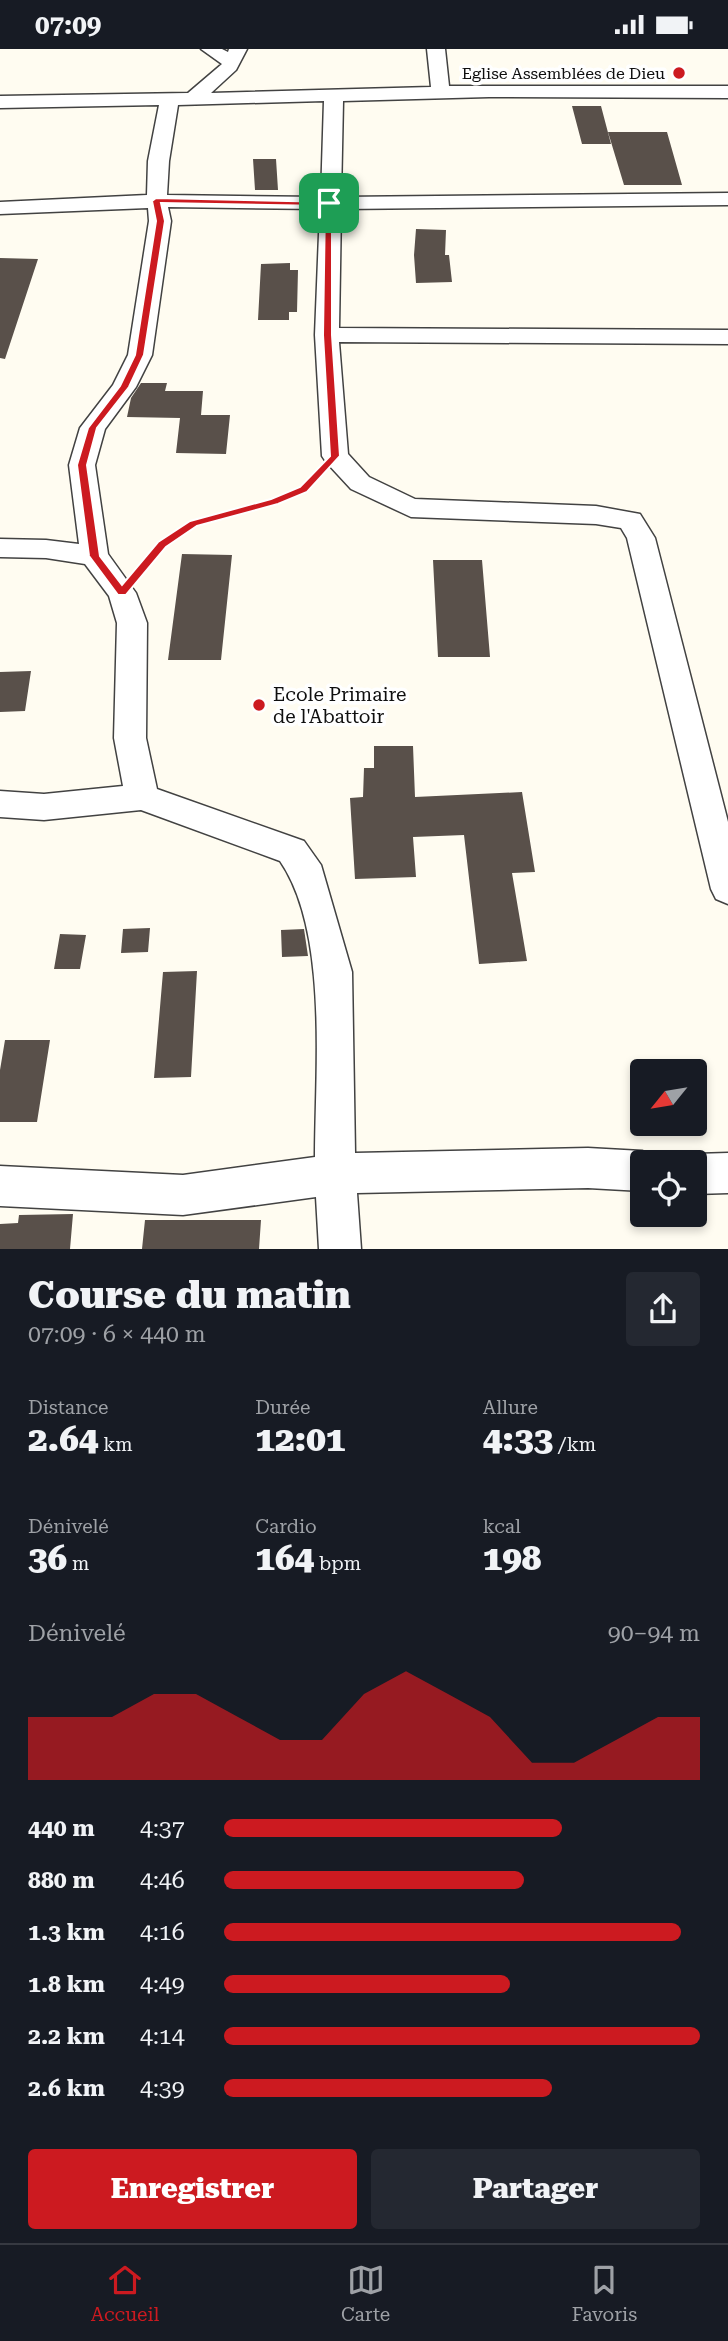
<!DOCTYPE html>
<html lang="fr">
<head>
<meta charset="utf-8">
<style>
	:root { --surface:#171b24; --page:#242831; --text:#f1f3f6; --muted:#9ea1a6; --line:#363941; --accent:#cc1a20 }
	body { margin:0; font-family:"Roboto Serif",serif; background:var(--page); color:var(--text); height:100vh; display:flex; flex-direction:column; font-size:26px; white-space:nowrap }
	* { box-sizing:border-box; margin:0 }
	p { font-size:23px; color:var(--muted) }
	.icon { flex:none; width:38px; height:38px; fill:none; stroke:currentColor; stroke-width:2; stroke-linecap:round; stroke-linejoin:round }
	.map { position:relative; height:1200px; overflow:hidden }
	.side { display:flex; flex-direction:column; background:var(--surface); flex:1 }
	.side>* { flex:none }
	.needle { width:46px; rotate:240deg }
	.tools { position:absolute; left:630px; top:1010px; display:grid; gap:14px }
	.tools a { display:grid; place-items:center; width:77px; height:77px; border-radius:7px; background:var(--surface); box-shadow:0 4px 10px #0003; font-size:35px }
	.pin { position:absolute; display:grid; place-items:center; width:60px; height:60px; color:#fff; margin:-30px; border-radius:14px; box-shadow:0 4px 10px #0006 }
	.round { display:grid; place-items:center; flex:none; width:74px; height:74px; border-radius:7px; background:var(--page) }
	.summary { display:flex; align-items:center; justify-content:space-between; height:119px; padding:0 28px }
	h1 { font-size:38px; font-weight:800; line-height:52px }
	.figures { display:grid; grid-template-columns:repeat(3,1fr); gap:10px; height:119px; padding:7px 28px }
	.figures div { display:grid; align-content:center }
	.figures b { font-size:35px; font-weight:800 }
	.figures small { font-size:19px; font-weight:400 }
	.figures p { font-size:19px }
	.chart { height:196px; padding:14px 28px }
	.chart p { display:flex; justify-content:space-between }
	.chart svg { width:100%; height:126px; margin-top:7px; fill:var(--accent); opacity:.7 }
	.primary-button { display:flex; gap:14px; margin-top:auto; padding:14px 28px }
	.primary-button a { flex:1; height:80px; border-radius:7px; background:var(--accent); color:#fff; font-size:28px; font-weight:800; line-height:80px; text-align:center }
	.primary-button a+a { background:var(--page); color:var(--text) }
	ul { padding:0 28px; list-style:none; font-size:23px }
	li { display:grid; grid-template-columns:112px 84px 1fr; align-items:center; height:52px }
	li i { height:18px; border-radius:9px; background:var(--accent) }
	.status { display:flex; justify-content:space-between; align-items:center; height:49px; padding:0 35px; background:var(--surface); direction:ltr }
	.status svg { height:19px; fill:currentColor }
	.tabs { display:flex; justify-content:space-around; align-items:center; height:98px; border-top:2px solid var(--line); background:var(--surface); font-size:19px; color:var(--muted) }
	.tabs a { display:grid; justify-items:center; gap:4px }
	.tabs .active { color:var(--accent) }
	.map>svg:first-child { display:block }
	.building { fill:#59504a }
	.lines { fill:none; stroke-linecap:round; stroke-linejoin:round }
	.minor-casing { stroke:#424242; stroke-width:3 }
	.path { stroke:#313131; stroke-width:4.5; stroke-dasharray:6 3.5; stroke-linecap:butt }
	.minor { fill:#fff; fill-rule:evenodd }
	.route { fill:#cc1a20; stroke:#fff; stroke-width:2; fill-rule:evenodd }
	.poi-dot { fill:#cc1a20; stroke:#fff; stroke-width:2.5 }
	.labels { text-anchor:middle; stroke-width:7; stroke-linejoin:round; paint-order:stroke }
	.far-poi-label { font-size:16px; fill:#0f0f0f; stroke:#fff; text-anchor:end }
	.poi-label { font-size:19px; fill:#0f0f0f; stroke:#fff; text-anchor:start }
</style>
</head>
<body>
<div class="status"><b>07:09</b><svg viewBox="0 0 49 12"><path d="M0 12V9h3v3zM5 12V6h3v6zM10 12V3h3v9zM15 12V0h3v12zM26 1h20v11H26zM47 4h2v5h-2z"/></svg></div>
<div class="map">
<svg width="728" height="1200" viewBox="0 0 728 1200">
	<rect width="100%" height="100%" fill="#fffcf1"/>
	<path class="building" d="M 572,57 L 601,57 L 611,95 L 582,95 Z
		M 608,83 L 667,83 L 682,136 L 624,136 Z
		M 253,110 L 276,110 L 278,141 L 255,141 Z
		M 416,180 L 446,181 L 445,206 L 449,206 L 452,233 L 416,234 L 414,206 Z
		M 0,209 L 38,210 L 5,310 L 0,309 Z
		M 290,214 L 290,221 L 298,221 L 297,263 L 289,263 L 289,271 L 258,271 L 261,215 Z
		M 141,334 L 167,334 L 165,342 L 203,342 L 201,366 L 230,366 L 226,405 L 176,404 L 180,369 L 127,368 L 131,349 Z
		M 182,505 L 232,506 L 221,611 L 168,611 Z
		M 433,511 L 482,511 L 490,608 L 438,608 Z
		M 31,622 L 25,662 L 0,663 L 0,623 Z
		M 374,697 L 413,697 L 415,748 L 522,743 L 535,823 L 512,824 L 527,912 L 479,915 L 464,786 L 413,788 L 416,828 L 355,830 L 350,749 L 363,748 L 364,719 L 374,719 Z
		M 150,879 L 148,903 L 121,904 L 123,880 Z
		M 304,880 L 308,907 L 282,908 L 281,881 Z
		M 60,885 L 86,886 L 80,920 L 54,920 Z
		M 197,922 L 191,1028 L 154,1029 L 163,923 Z
		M 5,991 L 50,991 L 37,1073 L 0,1073 L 0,1021 Z
		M 73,1165 L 70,1200 L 0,1200 L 0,1175 L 18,1174 L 19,1166 Z
		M 145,1171 L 261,1171 L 259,1200 L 142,1200 Z"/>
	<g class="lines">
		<defs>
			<path id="minor" d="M 201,0 L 222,0 L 228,3 L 229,0 L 247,0 L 236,21 L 211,44 L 431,38 L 427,0 L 445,0 L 449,37 L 728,37 L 728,49 L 489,48 L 343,52 L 341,148 L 728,144 L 728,156 L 341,160 L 339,279 L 728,281 L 728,295 L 339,293 L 348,405 L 369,428 L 415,450 L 596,457 L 640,465 L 655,489 L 728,773 L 728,855 L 716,850 L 711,840 L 627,489 L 621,479 L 596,475 L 411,468 L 351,440 L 326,413 L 322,407 L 315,286 L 320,160 L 168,158 L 171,172 L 152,306 L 136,338 L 105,380 L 95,416 L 108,505 L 136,544 L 147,574 L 146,689 L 157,740 L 304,792 L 321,816 L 352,923 L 355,1104 L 588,1099 L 642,1102 L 656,1108 L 658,1113 L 642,1113 L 642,1142 L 588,1139 L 357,1144 L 361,1200 L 319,1200 L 316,1148 L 183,1166 L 0,1157 L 0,1117 L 183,1126 L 315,1108 C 315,1023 329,883 280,812 L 141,761 L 44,771 L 0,768 L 0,742 L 44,745 L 123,737 L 114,689 L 117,574 L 109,547 L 85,515 L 46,509 L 0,508 L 0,490 L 46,491 L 79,495 L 69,416 L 80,379 L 113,336 L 128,306 L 149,172 L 148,159 L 0,165 L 0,153 L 147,146 L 148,112 L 159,56 L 0,59 L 0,47 L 188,44 L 222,15 ZM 324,52 L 321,148 L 167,146 L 169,112 L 178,56 Z
				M 728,1104 L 728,1144 L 695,1145 L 695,1113 L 680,1113 L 681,1111 L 695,1105 Z"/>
		</defs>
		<use href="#minor" class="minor-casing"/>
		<path class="path" d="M 138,524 L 162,495 L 193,475 L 275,452 L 303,441 L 318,425"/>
		<use href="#minor" class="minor"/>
	</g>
	<path class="route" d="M 156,149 L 332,153 L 332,286 L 340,407 L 307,443 L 278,455 L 197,477 L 166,498 L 126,546 L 118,546 L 89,507 L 77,416 L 88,379 L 120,337 L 135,306 L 156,172 L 152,152 ZM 161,154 L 325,157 L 323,286 L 330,407 L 300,438 L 271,450 L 190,472 L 158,493 L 122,536 L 100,507 L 87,416 L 97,379 L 129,338 L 144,306 L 165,172 Z"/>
	<g class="poi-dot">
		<circle cx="679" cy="24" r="7"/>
		<circle cx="259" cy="656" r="7"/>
	</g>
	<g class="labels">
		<g class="far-poi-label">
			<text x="665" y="30">Eglise Assemblées de Dieu</text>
		</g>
		<g class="poi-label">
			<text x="273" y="652">Ecole Primaire<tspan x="273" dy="22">de l'Abattoir</tspan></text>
		</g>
	</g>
</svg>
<div class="tools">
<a><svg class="needle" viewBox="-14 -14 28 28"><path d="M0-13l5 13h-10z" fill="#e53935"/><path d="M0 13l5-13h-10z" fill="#9ea1a6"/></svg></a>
<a><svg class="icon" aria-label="locate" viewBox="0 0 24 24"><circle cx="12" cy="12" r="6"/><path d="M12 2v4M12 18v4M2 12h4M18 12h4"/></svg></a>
</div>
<div class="pin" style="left:329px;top:154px;background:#1e9e55"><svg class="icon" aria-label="arrive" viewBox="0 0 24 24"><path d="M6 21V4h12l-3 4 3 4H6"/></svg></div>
</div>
<section class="side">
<div class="summary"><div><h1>Course du matin</h1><p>07:09 · 6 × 440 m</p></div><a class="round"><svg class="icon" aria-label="share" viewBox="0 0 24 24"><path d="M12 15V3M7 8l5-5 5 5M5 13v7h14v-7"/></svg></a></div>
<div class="figures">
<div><p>Distance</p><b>2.64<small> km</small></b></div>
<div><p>Durée</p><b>12:01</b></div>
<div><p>Allure</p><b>4:33<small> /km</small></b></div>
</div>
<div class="figures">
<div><p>Dénivelé</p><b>36<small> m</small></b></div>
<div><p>Cardio</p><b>164<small> bpm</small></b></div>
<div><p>kcal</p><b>198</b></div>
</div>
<div class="chart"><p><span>Dénivelé</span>90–94 m</p>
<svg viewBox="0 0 160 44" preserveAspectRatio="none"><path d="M0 44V22L10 22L20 22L30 14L40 14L50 22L60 30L70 30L80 14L90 6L100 14L110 22L120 38L130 38L140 30L150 22L160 22V44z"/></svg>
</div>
<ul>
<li><b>440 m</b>4:37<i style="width:71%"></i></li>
<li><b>880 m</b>4:46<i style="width:63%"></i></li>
<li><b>1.3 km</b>4:16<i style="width:96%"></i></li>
<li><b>1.8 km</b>4:49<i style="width:60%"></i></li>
<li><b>2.2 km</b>4:14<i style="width:100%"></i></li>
<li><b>2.6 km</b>4:39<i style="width:69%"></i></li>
</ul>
<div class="primary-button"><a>Enregistrer</a><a>Partager</a></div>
</section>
<nav class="tabs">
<a class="active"><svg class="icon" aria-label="home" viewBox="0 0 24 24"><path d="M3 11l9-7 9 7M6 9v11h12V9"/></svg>Accueil</a>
<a><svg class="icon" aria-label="map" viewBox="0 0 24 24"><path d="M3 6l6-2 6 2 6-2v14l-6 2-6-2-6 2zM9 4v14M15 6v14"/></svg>Carte</a>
<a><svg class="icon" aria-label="saved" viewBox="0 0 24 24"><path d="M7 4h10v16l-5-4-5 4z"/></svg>Favoris</a>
</nav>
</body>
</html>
